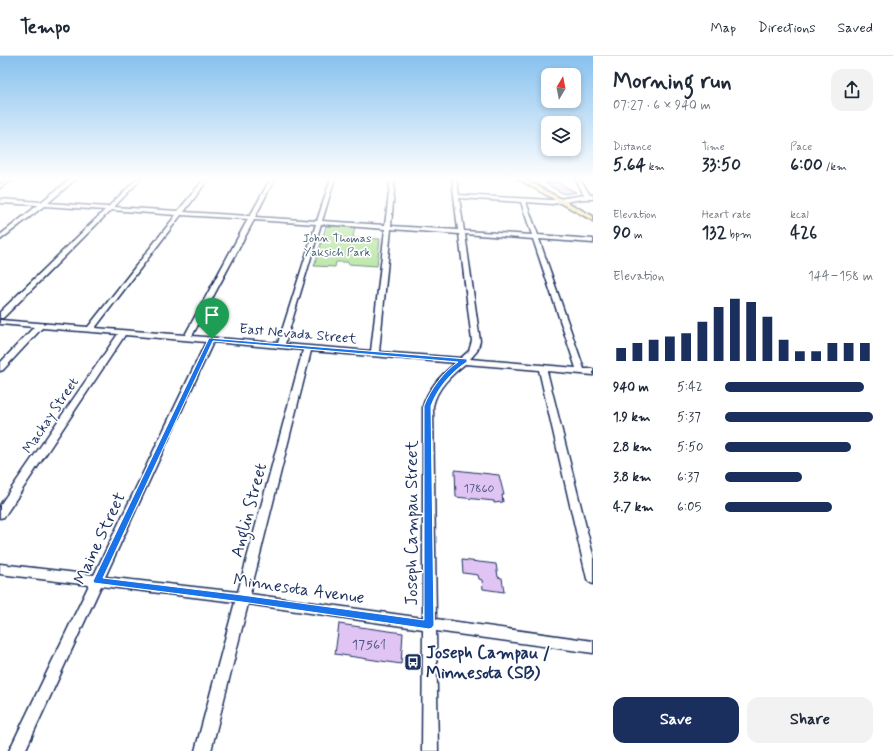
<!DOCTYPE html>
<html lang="en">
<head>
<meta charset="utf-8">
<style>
	:root { --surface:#fff; --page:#f2f2f3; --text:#1f2937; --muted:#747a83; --line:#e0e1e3; --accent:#1b2f5e }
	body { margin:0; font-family:Mynerve,sans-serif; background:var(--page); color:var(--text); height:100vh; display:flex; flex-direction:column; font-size:15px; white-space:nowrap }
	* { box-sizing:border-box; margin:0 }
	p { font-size:13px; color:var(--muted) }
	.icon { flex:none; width:22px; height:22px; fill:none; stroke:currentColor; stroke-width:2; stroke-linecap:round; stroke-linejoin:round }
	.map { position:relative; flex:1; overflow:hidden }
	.side { display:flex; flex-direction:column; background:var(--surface); width:300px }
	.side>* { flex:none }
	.needle { width:26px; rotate:10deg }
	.buttons { position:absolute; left:541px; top:12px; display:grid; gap:8px }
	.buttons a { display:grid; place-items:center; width:40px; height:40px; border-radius:8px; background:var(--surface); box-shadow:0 2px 6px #0003; font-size:20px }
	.pin { position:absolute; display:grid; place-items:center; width:34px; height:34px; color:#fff; margin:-41px -17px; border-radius:50% 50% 50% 0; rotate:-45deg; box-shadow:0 0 4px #0007 }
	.pin .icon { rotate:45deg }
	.round { display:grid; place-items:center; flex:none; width:42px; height:42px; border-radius:12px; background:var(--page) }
	.summary { display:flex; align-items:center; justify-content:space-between; height:68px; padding:0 20px }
	h1 { font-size:22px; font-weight:700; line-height:30px }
	.stats { display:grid; grid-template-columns:repeat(3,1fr); gap:6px; height:68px; padding:4px 20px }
	.stats div { display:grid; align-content:center }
	.stats b { font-size:17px; font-weight:700 }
	.stats small { font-size:11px; font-weight:400 }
	.stats p { font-size:11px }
	.chart { height:112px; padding:8px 20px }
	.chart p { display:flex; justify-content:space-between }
	.chart svg { width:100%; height:72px; margin-top:4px; stroke:var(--accent); stroke-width:6 }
	.action { display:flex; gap:8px; margin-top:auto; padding:8px 20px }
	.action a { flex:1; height:46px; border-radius:12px; background:var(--accent); color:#fff; font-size:16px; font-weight:700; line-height:46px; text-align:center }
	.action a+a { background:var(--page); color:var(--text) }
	ul { padding:0 20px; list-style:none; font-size:13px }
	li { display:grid; grid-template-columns:64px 48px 1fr; align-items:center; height:30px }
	li i { height:10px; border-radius:5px; background:var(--accent) }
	header { display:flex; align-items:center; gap:24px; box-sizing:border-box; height:56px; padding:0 20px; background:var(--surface); border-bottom:1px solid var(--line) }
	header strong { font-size:19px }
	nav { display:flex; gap:22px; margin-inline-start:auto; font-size:14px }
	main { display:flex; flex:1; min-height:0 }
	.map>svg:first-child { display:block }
	.green { fill:#b8e5a3; stroke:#6a8a80 }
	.building { fill:#e0c4f3; stroke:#1b2f5e }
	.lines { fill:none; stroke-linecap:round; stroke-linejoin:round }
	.minor-casing { stroke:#1b2f5e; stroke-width:3 }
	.major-casing { stroke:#1b2f5e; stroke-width:3 }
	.minor { fill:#fff; fill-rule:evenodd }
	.major { fill:#fadf96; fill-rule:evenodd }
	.route { fill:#1a73e8; stroke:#fff; fill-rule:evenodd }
	.labels { text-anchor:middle; stroke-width:3.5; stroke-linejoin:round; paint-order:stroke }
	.far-park-label { font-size:12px; fill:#425c6f; stroke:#fff }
	.number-label { font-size:12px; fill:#4c5483 }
	.street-label { font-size:14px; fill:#1b2f5e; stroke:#fff }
	.near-number-label { font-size:14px; fill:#4c5483 }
	.near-street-label { font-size:17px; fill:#1b2f5e; stroke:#fff }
	.near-poi-label { font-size:17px; font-weight:bold; fill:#1b2f5e; stroke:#fff; text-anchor:start }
</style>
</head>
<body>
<header>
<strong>Tempo</strong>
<nav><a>Map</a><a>Directions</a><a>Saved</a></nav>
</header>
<main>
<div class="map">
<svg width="593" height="695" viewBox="0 0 593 695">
	<rect width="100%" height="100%" fill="#fff"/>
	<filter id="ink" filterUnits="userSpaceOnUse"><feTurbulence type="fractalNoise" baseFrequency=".025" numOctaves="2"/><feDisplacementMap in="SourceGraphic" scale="8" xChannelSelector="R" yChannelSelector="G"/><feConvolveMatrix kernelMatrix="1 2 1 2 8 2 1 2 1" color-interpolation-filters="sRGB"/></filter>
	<g filter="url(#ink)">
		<path class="green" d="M 326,170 L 355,171 L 353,182 L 380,183 L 377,210 L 348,208 L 348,206 L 336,206 L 335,211 L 314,210 Z"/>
		<path class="building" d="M 557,126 L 564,130 L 576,136 L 564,138 L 545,127 Z
			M 455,414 L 499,419 L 504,439 L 502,439 L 503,446 L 494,447 L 494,445 L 456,441 Z
			M 462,504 L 496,508 L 498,521 L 502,522 L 504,536 L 483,533 L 482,524 L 479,523 L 478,519 L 463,517 Z
			M 339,568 L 403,577 L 401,608 L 335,598 Z"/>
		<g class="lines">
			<defs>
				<path id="minor" d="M 9,122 L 14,122 L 0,132 L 0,128 Z
					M 72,122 L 77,122 L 48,147 L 108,151 L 138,122 L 142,122 L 114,151 L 178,155 L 205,122 L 209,122 L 184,156 L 250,160 L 271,122 L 275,122 L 255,161 L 317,165 L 331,122 L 335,122 L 322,165 L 385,169 L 391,122 L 395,122 L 391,170 L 458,174 L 452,122 L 456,122 L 459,139 L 552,144 L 584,139 L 575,122 L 579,122 L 590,139 L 593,139 L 593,143 L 583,143 L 552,148 L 526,146 L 538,179 L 593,183 L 593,187 L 539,183 L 584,313 L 593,313 L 593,319 L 547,315 L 593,499 L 593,528 L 589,526 L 587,523 L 539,314 L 465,308 C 451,319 437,332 433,350 L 436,563 L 593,585 L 593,597 L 436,575 L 438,695 L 422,695 L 423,573 L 248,548 L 211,695 L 195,695 L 235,546 L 101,530 L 25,695 L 9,695 L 89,529 L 0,518 L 0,508 L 94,519 L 206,286 L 125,279 L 4,461 L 0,462 L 0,449 L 118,278 L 42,272 L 3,314 L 0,315 L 0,307 L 34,271 L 0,268 L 0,264 L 88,271 L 176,159 L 111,154 L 3,262 L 0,262 L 0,256 L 105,154 L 44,150 L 0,184 L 0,179 L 38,149 L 0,147 L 0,143 L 41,146 ZM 459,142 L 521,146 L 532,179 L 464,175 ZM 181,159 L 248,163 L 185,279 L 95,272 ZM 254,164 L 316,168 L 278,287 L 192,280 ZM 321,168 L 385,173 L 371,295 L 285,288 ZM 391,173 L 459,178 L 472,285 L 469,295 L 461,302 L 379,296 ZM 465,178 L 533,183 L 576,312 L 470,303 L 477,295 L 480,285 ZM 213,286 L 303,294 L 238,536 L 105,521 ZM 311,295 L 456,307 C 442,318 428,333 423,350 L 423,562 L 250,538 Z"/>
				<path id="major" d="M 516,122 L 523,122 L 593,160 L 593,165 Z"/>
			</defs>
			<use href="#minor" class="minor-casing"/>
			<use href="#major" class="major-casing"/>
			<use href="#minor" class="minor"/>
			<use href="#major" class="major"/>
		</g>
	</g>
	<linearGradient id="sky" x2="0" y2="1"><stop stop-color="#87c1ee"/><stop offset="0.56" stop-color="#fff"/><stop offset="1" stop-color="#fff" stop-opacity="0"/></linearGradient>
	<rect width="593" height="219" fill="url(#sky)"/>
	<path class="route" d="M 209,282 L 467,303 L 467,306 C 451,316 437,333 431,350 L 434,569 L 432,572 L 429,573 L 242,546 L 94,527 L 93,525 ZM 213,285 L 458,306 C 444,315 430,334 424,350 L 424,564 L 242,539 L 103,522 Z"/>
	<defs>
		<symbol id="bus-square" viewBox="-11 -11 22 22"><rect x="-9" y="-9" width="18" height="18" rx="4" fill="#1b2f5e" stroke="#fff"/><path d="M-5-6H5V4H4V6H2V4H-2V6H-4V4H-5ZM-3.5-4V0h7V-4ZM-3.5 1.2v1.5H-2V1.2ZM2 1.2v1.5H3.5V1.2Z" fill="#fff"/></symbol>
	</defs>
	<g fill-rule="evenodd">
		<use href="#bus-square" x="403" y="596" width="20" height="20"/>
	</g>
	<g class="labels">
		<g class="far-park-label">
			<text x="337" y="186">John Thomas<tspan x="337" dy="14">Yaksich Park</tspan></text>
		</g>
		<g class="number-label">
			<text x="479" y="436">17860</text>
		</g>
		<g class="street-label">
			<text transform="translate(298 277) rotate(5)" y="5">East Nevada Street</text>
			<text transform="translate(50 359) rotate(-56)" y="5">Mackay Street</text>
		</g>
		<g class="near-number-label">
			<text x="369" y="593">17561</text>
		</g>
		<g class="near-street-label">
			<text transform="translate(248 454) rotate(-75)" y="6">Anglin Street</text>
			<text transform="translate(411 467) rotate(-90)" y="6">Joseph Campau Street</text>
			<text transform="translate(99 482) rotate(-65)" y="6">Maine Street</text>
			<text transform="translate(299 532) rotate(8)" y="6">Minnesota Avenue</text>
		</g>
		<g class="near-poi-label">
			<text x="426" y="602">Joseph Campau /<tspan x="426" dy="20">Minnesota (SB)</tspan></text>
		</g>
	</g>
</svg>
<div class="buttons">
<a><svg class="needle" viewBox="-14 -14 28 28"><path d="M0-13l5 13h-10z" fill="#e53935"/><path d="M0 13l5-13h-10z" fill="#747a83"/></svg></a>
<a><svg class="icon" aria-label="layers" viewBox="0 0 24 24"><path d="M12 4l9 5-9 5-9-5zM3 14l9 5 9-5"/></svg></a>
</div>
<div class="pin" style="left:212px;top:283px;background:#1e9e55"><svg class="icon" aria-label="arrive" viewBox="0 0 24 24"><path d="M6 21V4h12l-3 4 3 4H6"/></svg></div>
</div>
<section class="side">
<div class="summary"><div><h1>Morning run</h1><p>07:27 · 6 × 940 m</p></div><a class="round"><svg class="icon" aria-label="share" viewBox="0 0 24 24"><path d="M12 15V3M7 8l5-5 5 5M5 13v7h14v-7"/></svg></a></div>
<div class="stats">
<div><p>Distance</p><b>5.64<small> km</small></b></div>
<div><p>Time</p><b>33:50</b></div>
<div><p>Pace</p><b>6:00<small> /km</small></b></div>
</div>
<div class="stats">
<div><p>Elevation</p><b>90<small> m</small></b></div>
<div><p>Heart rate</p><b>132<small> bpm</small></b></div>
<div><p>kcal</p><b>426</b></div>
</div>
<div class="chart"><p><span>Elevation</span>144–158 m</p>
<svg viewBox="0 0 160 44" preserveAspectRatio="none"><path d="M5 44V36M15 44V33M25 44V31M35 44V29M45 44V27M55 44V20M65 44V11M75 44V6M85 44V8M95 44V17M105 44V31M115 44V38M125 44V38M135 44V33M145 44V33M155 44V33"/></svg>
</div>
<ul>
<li><b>940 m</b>5:42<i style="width:94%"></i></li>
<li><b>1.9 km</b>5:37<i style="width:100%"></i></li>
<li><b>2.8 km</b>5:50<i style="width:85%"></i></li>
<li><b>3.8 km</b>6:37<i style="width:52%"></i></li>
<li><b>4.7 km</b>6:05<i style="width:72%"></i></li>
</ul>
<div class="action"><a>Save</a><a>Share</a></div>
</section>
</main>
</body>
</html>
